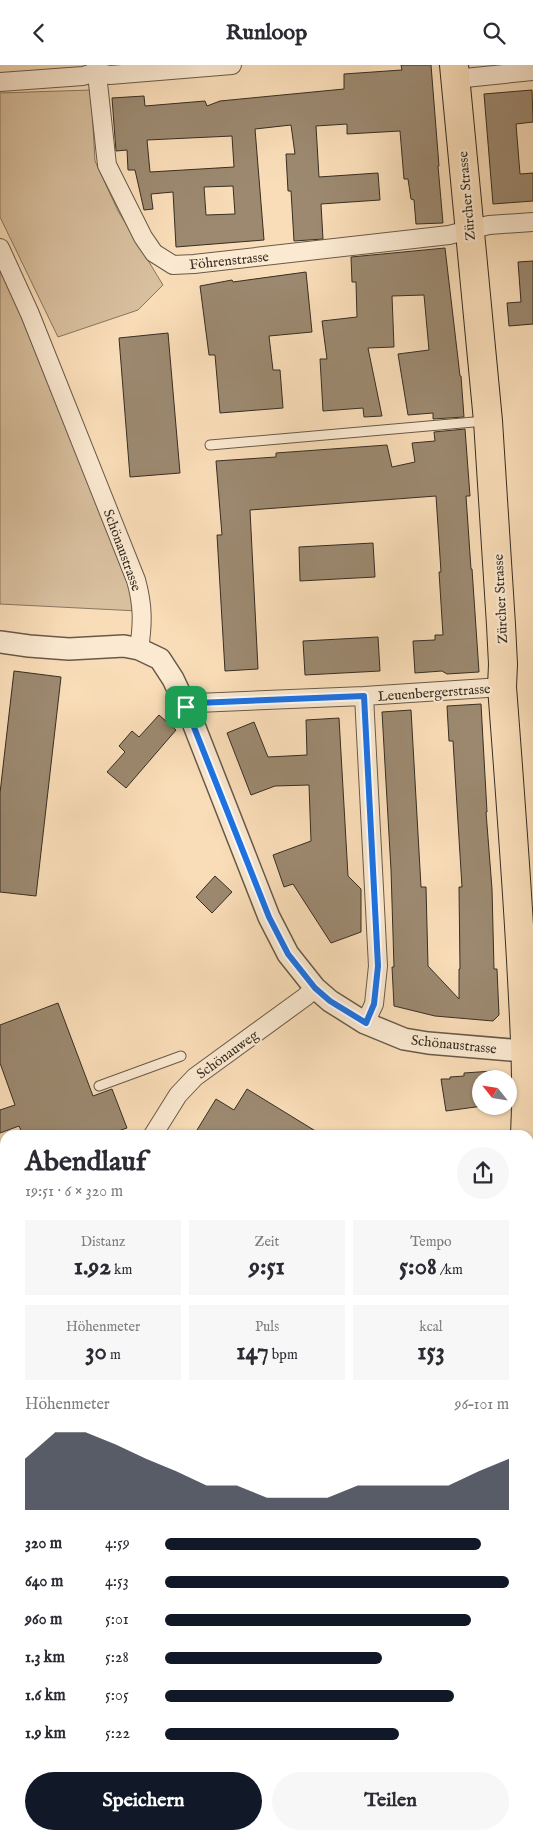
<!DOCTYPE html>
<html lang="de">
<head>
<meta charset="utf-8">
<style>
	:root { --surface:#fff; --page:#f7f7f7; --text:#2b2b33; --muted:#7c7c81; --accent:#111827 }
	body { margin:0; font-family:"IM FELL English",serif; background:var(--page); color:var(--text); height:100vh; display:flex; flex-direction:column; font-size:19px; white-space:nowrap }
	* { box-sizing:border-box; margin:0 }
	p { font-size:16px; color:var(--muted) }
	.icon { flex:none; width:28px; height:28px; fill:none; stroke:currentColor; stroke-width:2; stroke-linecap:round; stroke-linejoin:round }
	.map { position:relative; flex:1; overflow:hidden }
	.panel { position:absolute; left:0px; top:1065px; width:534px; height:710px; display:flex; flex-direction:column; background:var(--surface); border-radius:15px 15px 0 0; box-shadow:0 1px 4px #0004 }
	.panel>* { flex:none }
	.needle { width:32px; rotate:300deg }
	.buttons { position:absolute; left:472px; top:1005px; display:grid; gap:10px }
	.buttons a { display:grid; place-items:center; width:45px; height:45px; border-radius:50%; background:var(--surface); box-shadow:0 1px 4px #0004; font-size:25px }
	.pin { position:absolute; display:grid; place-items:center; width:42px; height:42px; color:#fff; margin:-21px; border-radius:10px; box-shadow:0 2px 8px #0006 }
	.round { display:grid; place-items:center; flex:none; width:52px; height:52px; border-radius:26px; background:var(--page) }
	.summary { display:flex; align-items:center; justify-content:space-between; height:85px; padding:0 25px }
	h1 { font-size:28px; font-weight:700; line-height:38px }
	.figures { display:grid; grid-template-columns:repeat(3,1fr); gap:8px; height:85px; padding:5px 25px }
	.figures div { display:grid; align-content:center; border-radius:0px; background:var(--page); text-align:center }
	.figures b { font-size:25px; font-weight:700 }
	.figures small { font-size:14px; font-weight:400 }
	.figures p { font-size:14px }
	.chart { height:140px; padding:10px 25px }
	.chart p { display:flex; justify-content:space-between }
	.chart svg { width:100%; height:90px; margin-top:5px; fill:var(--accent); opacity:.7 }
	.primary-button { display:flex; gap:10px; margin-top:auto; padding:10px 25px }
	.primary-button a { flex:1; height:58px; border-radius:30px; background:var(--accent); color:#fff; font-size:20px; font-weight:700; line-height:58px; text-align:center }
	.primary-button a+a { background:var(--page); color:var(--text) }
	ul { padding:0 25px; list-style:none; font-size:16px }
	li { display:grid; grid-template-columns:80px 60px 1fr; align-items:center; height:38px }
	li i { height:12px; border-radius:6px; background:var(--accent) }
	header { display:flex; justify-content:space-between; align-items:center; height:65px; padding:0 25px; background:var(--surface); font-size:22px; font-weight:700 }
	.map>svg:first-child { display:block }
	.green { fill:#d8bf9e; stroke:#887660 }
	.building { fill:#9c8970; stroke:#372e22; fill-rule:evenodd }
	.lines { fill:none; stroke-linecap:round; stroke-linejoin:round }
	.service-casing { stroke:#685a48; stroke-width:11 }
	.minor-casing { stroke:#685a48; stroke-width:20 }
	.tertiary-casing { stroke:#685a48; stroke-width:24 }
	.primary-casing { stroke:#372e22; stroke-width:30 }
	.service { stroke:#fbe9d1; stroke-width:9 }
	.minor { stroke:#fbe9d1; stroke-width:18 }
	.tertiary { stroke:#fbe9d1; stroke-width:21 }
	.primary { stroke:#f9ddb8; stroke-width:28 }
	.route-casing { stroke:#fff; stroke-width:10 }
	.route { stroke:#1a73e8; stroke-width:6 }
	.labels { text-anchor:middle; stroke-width:4.5; stroke-linejoin:round; paint-order:stroke }
	.street-label { font-size:14px; fill:#372e22; stroke:#fbe9d1 }
</style>
</head>
<body>
<header><svg class="icon" aria-label="back" viewBox="0 0 24 24"><path d="M15 5l-7 7 7 7"/></svg>Runloop<svg class="icon" aria-label="search" viewBox="0 0 24 24"><circle cx="10" cy="10" r="6"/><path d="M15 15l6 6"/></svg></header>
<div class="map">
<svg width="533" height="1775" viewBox="0 0 533 1775">
	<rect width="100%" height="100%" fill="#f9ddb8"/>
	<filter id="stains"><feTurbulence type="fractalNoise" baseFrequency=".004" numOctaves="4"/><feColorMatrix values="0 0 0 0 .2 0 0 0 0 .09 0 0 0 0 .02 0 0 0 .5 -.17"/></filter>
	<radialGradient id="worn" r=".72"><stop offset=".6" stop-color="#630" stop-opacity="0"/><stop offset="1" stop-color="#630" stop-opacity=".3"/></radialGradient>
	<path class="green" d="M 91,25 L 95,96 L 118,146 L 163,220 L 138,245 L 58,272 L 0,152 L 0,28 Z
		M 0,190 L 138,546 L 0,539 Z
		M 529,1527 L 533,1530 L 533,1717 L 529,1715 Z
		M 5,1682 L 5,1715 L 0,1718 L 0,1684 Z
		M 529,1756 L 533,1758 L 533,1775 L 489,1775 L 491,1770 L 529,1770 Z"/>
	<path class="building" d="M 401,0 L 431,0 L 439,101 L 438,101 L 443,158 L 416,159 L 414,135 L 411,134 L 408,114 L 404,114 L 400,66 L 347,69 L 347,59 L 316,61 L 319,112 L 378,108 L 380,135 L 321,139 L 323,174 L 294,176 L 291,126 L 288,126 L 286,89 L 295,89 L 291,60 L 255,64 L 264,175 L 176,182 L 173,127 L 151,129 L 153,144 L 144,145 L 135,105 L 128,105 L 127,85 L 116,86 L 112,33 L 144,31 L 145,41 L 205,36 L 207,41 L 220,36 L 344,24 L 344,9 L 402,5 ZM 232,71 L 234,102 L 150,107 L 147,75 ZM 233,121 L 235,149 L 206,150 L 204,122 Z
		M 532,25 L 533,57 L 516,59 L 520,109 L 533,108 L 533,136 L 493,139 L 484,29 Z
		M 445,183 L 460,311 L 461,311 L 464,352 L 433,354 L 433,348 L 408,350 L 398,289 L 429,285 L 424,230 L 392,231 L 394,282 L 368,283 L 382,351 L 364,352 L 363,343 L 323,346 L 320,294 L 327,294 L 322,256 L 357,252 L 356,217 L 352,217 L 351,192 Z
		M 533,196 L 533,259 L 509,261 L 507,238 L 521,237 L 518,197 Z
		M 306,207 L 312,267 L 269,271 L 273,305 L 280,305 L 283,343 L 220,348 L 215,290 L 209,290 L 200,221 L 232,215 L 233,217 Z
		M 168,268 L 180,408 L 130,412 L 119,273 Z
		M 465,364 L 470,431 L 466,431 L 471,504 L 472,504 L 479,607 L 447,609 L 442,606 L 415,608 L 413,576 L 435,575 L 435,570 L 443,570 L 439,507 L 441,507 L 436,431 L 250,445 L 258,604 L 225,606 L 217,470 L 222,470 L 216,396 L 276,392 L 276,388 L 387,380 L 392,402 L 415,397 L 412,378 L 435,376 L 434,367 Z
		M 373,478 L 375,512 L 300,516 L 299,482 Z
		M 378,572 L 380,606 L 305,610 L 303,576 Z
		M 14,606 L 61,612 L 36,831 L 0,827 L 0,728 Z
		M 481,639 L 487,747 L 486,747 L 492,824 L 494,904 L 497,904 L 499,950 L 493,956 L 435,951 L 394,941 L 392,902 L 394,902 L 391,805 L 382,647 L 411,645 L 421,822 L 426,822 L 428,901 L 459,934 L 459,904 L 460,904 L 459,822 L 462,822 L 453,676 L 449,676 L 447,641 Z
		M 159,650 L 176,665 L 126,723 L 107,707 L 125,687 L 119,681 L 132,666 L 139,672 Z
		M 339,653 L 348,811 L 361,824 L 361,867 L 331,878 L 293,819 L 284,822 L 273,790 L 311,776 L 309,720 L 275,721 L 251,730 L 227,668 L 254,657 L 268,692 L 307,690 L 306,655 Z
		M 215,811 L 232,827 L 212,848 L 196,832 Z
		M 58,938 L 93,1031 L 112,1024 L 127,1063 L 107,1070 L 23,1070 L 19,1061 L 0,1068 L 0,1045 L 15,1040 L 0,998 L 0,960 Z
		M 493,1006 L 494,1014 L 481,1014 L 481,1041 L 483,1041 L 446,1046 L 441,1014 L 450,1014 L 450,1012 L 464,1011 L 464,1008 Z
		M 247,1024 L 322,1070 L 194,1070 L 216,1034 L 234,1045 Z"/>
	<g class="lines">
		<defs>
			<path id="service" d="M 210,380 L 485,356
				M 99,1021 L 181,991
				M 0,1095 L 5,1109
				M 529,1174 L 533,1175
				M 403,1775 L 406,1770
				M 451,1775 L 454,1770"/>
			<path id="minor" d="M 96,0 L 107,100 L 143,172 L 154,188 L 173,200 L 194,199 L 449,170 L 489,160 L 533,157
				M 455,14 L 533,6
				M 0,17 L 83,11 L 96,7 L 110,10 L 232,0
				M 0,183 L 30,249 L 136,515 C 143,540 143,558 139,584
				M 364,631 L 378,901 L 374,939 L 365,958
				M 186,642 L 197,638 L 364,631 L 502,622
				M 153,1070 L 178,1030 L 195,1012 L 305,932 L 315,923
				M 0,1160 L 5,1158
				M 0,1492 L 5,1492
				M 529,1744 L 533,1747"/>
			<path id="tertiary" d="M 0,577 L 29,581 L 69,584 L 124,581 L 139,584 L 160,594 L 173,614 L 190,650 L 269,852 L 288,889 L 315,923 L 330,936 L 365,958 L 404,974 L 428,978 L 511,985 L 525,985"/>
			<path id="primary" d="M 454,0 L 488,356 L 501,560 L 503,599 L 502,622 C 509,713 516,804 521,895 C 524,953 528,1012 525,1070
				M 252,1775 L 254,1770"/>
		</defs>
		<use href="#service" class="service-casing"/>
		<use href="#minor" class="minor-casing"/>
		<use href="#tertiary" class="tertiary-casing"/>
		<use href="#primary" class="primary-casing"/>
		<use href="#service" class="service"/>
		<use href="#minor" class="minor"/>
		<use href="#tertiary" class="tertiary"/>
		<use href="#primary" class="primary"/>
	</g>
	<g class="lines">
		<defs>
			<path id="route" d="M 364,631 L 378,901 L 374,939 L 366,958 L 330,936 L 315,923 L 288,889 L 269,852 L 186,642 L 197,638 Z"/>
		</defs>
		<use href="#route" class="route-casing"/>
		<use href="#route" class="route"/>
	</g>
	<g class="labels">
		<g class="street-label">
			<text transform="translate(466 131) rotate(-95)" y="5">Zürcher Strasse</text>
			<text transform="translate(229 195) rotate(-6)" y="5">Föhrenstrasse</text>
			<text transform="translate(123 485) rotate(70)" y="5">Schönaustrasse</text>
			<text transform="translate(500 534) rotate(-93)" y="5">Zürcher Strasse</text>
			<text transform="translate(434 627) rotate(-4)" y="5">Leuenbergerstrasse</text>
			<text transform="translate(454 979) rotate(6)" y="5">Schönaustrasse</text>
			<text transform="translate(227 989) rotate(-36)" y="5">Schönauweg</text>
		</g>
	</g>
	<rect width="100%" height="100%" filter="url(#stains)"/>
	<rect width="100%" height="100%" fill="url(#worn)"/>
</svg>
<div class="buttons">
<a><svg class="needle" viewBox="-14 -14 28 28"><path d="M0-13l5 13h-10z" fill="#e53935"/><path d="M0 13l5-13h-10z" fill="#7c7c81"/></svg></a>
</div>
<div class="pin" style="left:186px;top:642px;background:#1e9e55"><svg class="icon" aria-label="arrive" viewBox="0 0 24 24"><path d="M6 21V4h12l-3 4 3 4H6"/></svg></div>
<section class="panel">
<div class="summary"><div><h1>Abendlauf</h1><p>19:51 · 6 × 320 m</p></div><a class="round"><svg class="icon" aria-label="share" viewBox="0 0 24 24"><path d="M12 15V3M7 8l5-5 5 5M5 13v7h14v-7"/></svg></a></div>
<div class="figures">
<div><p>Distanz</p><b>1.92<small> km</small></b></div>
<div><p>Zeit</p><b>9:51</b></div>
<div><p>Tempo</p><b>5:08<small> /km</small></b></div>
</div>
<div class="figures">
<div><p>Höhenmeter</p><b>30<small> m</small></b></div>
<div><p>Puls</p><b>147<small> bpm</small></b></div>
<div><p>kcal</p><b>153</b></div>
</div>
<div class="chart"><p><span>Höhenmeter</span>96–101 m</p>
<svg viewBox="0 0 160 44" preserveAspectRatio="none"><path d="M0 44V19L10 6L20 6L30 12L40 19L50 25L60 32L70 32L80 38L90 38L100 38L110 32L120 32L130 32L140 32L150 25L160 19V44z"/></svg>
</div>
<ul>
<li><b>320 m</b>4:59<i style="width:92%"></i></li>
<li><b>640 m</b>4:53<i style="width:100%"></i></li>
<li><b>960 m</b>5:01<i style="width:89%"></i></li>
<li><b>1.3 km</b>5:28<i style="width:63%"></i></li>
<li><b>1.6 km</b>5:05<i style="width:84%"></i></li>
<li><b>1.9 km</b>5:22<i style="width:68%"></i></li>
</ul>
<div class="primary-button"><a>Speichern</a><a>Teilen</a></div>
</section>
</div>
</body>
</html>
